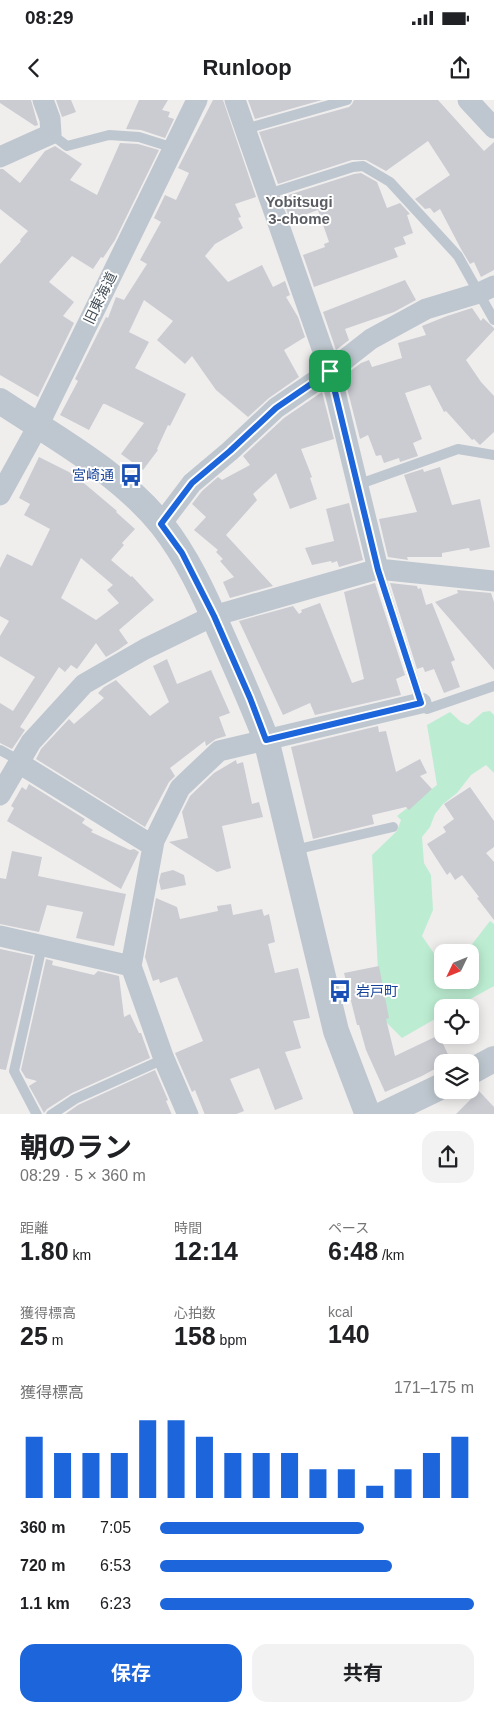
<!DOCTYPE html>
<html lang="ja">
<head>
<meta charset="utf-8">
<style>
	:root { --surface:#fff; --page:#f2f2f2; --text:#202124; --muted:#757577; --accent:#1d65da }
	body { margin:0; font-family:Helvetica,"Noto Sans JP",sans-serif; background:var(--page); color:var(--text); height:100vh; display:flex; flex-direction:column; font-size:19px; white-space:nowrap }
	* { box-sizing:border-box; margin:0 }
	p { font-size:16px; color:var(--muted) }
	.icon { flex:none; width:28px; height:28px; fill:none; stroke:currentColor; stroke-width:2; stroke-linecap:round; stroke-linejoin:round }
	.map { position:relative; height:1014px; overflow:hidden }
	.side { display:flex; flex-direction:column; background:var(--surface); flex:1 }
	.side>* { flex:none }
	.needle { width:32px; rotate:227deg }
	.tools { position:absolute; left:434px; top:844px; display:grid; gap:10px }
	.tools a { display:grid; place-items:center; width:45px; height:45px; border-radius:10px; background:var(--surface); box-shadow:0 2px 12px #0003; font-size:25px }
	.pin { position:absolute; display:grid; place-items:center; width:42px; height:42px; color:#fff; margin:-21px; border-radius:10px; box-shadow:0 2px 8px #0006 }
	.round { display:grid; place-items:center; flex:none; width:52px; height:52px; border-radius:15px; background:var(--page) }
	.overview { display:flex; align-items:center; justify-content:space-between; height:85px; padding:0 20px }
	h1 { font-size:28px; font-weight:700; line-height:38px }
	.figures { display:grid; grid-template-columns:repeat(3,1fr); gap:8px; height:85px; padding:5px 20px }
	.figures div { display:grid; align-content:center }
	.figures b { font-size:25px; font-weight:700 }
	.figures small { font-size:14px; font-weight:400 }
	.figures p { font-size:14px }
	.chart { height:140px; padding:10px 20px }
	.chart p { display:flex; justify-content:space-between }
	.chart svg { width:100%; height:90px; margin-top:5px; stroke:var(--accent); stroke-width:6 }
	.button { display:flex; gap:10px; margin-top:auto; padding:10px 20px }
	.button a { flex:1; height:58px; border-radius:15px; background:var(--accent); color:#fff; font-size:20px; font-weight:700; line-height:58px; text-align:center }
	.button a+a { background:var(--page); color:var(--text) }
	ul { padding:0 20px; list-style:none; font-size:16px }
	li { display:grid; grid-template-columns:80px 60px 1fr; align-items:center; height:38px }
	li i { height:12px; border-radius:6px; background:var(--accent) }
	.status { display:flex; justify-content:space-between; align-items:center; height:35px; padding:0 25px; background:var(--surface); direction:ltr }
	.status svg { height:14px; fill:currentColor }
	header { display:flex; justify-content:space-between; align-items:center; height:65px; padding:0 20px; background:var(--surface); font-size:22px; font-weight:700 }
	.map>svg:first-child { display:block }
	.green { fill:#bcedd2 }
	.building { fill:#caccd2; fill-rule:evenodd }
	.lines { fill:none; stroke-linecap:round; stroke-linejoin:round }
	.service { stroke:#bec7cf; stroke-width:10 }
	.minor { stroke:#bec7cf; stroke-width:21 }
	.tertiary { stroke:#bec7cf; stroke-width:26 }
	.route-casing { stroke:#fff; stroke-width:10 }
	.route { stroke:#1d65da; stroke-width:6 }
	.labels { text-anchor:middle; stroke-width:4; stroke-linejoin:round; paint-order:stroke }
	.street-label { font-size:14px; fill:#46505a; stroke:#fff }
	.transit-label { font-size:14px; fill:#164399; stroke:#fff; text-anchor:end }
	.neighbourhood-label { font-size:15px; font-weight:bold; fill:#5a5d62; stroke:#fff }
</style>
</head>
<body>
<div class="status"><b>08:29</b><svg viewBox="0 0 49 12"><path d="M0 12V9h3v3zM5 12V6h3v6zM10 12V3h3v9zM15 12V0h3v12zM26 1h20v11H26zM47 4h2v5h-2z"/></svg></div>
<header><svg class="icon" aria-label="back" viewBox="0 0 24 24"><path d="M15 5l-7 7 7 7"/></svg>Runloop<svg class="icon" aria-label="share" viewBox="0 0 24 24"><path d="M12 15V3M7 8l5-5 5 5M5 13v7h14v-7"/></svg></header>
<div class="map">
<svg width="494" height="1015" viewBox="0 0 494 1015">
	<rect width="100%" height="100%" fill="#f0eded"/>
	<path class="green" d="M 490,611 L 494,615 L 494,673 L 486,665 L 471,675 L 457,693 L 443,704 L 435,714 L 430,727 L 422,737 L 424,763 L 431,775 L 433,810 L 422,836 L 442,865 L 442,880 L 470,880 L 470,852 L 466,852 L 490,821 L 494,824 L 494,886 L 456,907 L 442,908 L 442,915 L 402,938 L 387,923 L 380,910 L 372,755 L 397,731 L 401,720 L 397,716 L 437,685 L 427,625 L 450,612 L 461,622 L 468,625 L 483,612 Z"/>
	<path class="building" d="M 0,0 L 31,0 L 38,25 L 35,26 L 0,3 Z
		M 56,0 L 71,0 L 76,12 L 62,17 Z
		M 139,0 L 168,0 L 162,10 L 170,12 L 168,17 L 174,19 L 165,38 L 141,30 L 126,29 Z
		M 213,0 L 223,0 L 256,97 L 235,104 L 241,117 L 238,118 L 243,128 L 215,144 L 205,156 L 228,182 L 262,165 L 273,187 L 285,181 L 290,195 L 286,197 L 298,217 L 305,237 L 284,250 L 299,277 L 269,298 L 248,317 L 216,290 L 192,256 L 185,264 L 157,240 L 173,221 L 144,200 L 129,232 L 149,242 L 135,268 L 186,294 L 170,326 L 168,325 L 157,349 L 158,350 L 143,370 L 121,354 L 144,323 L 105,304 L 103,304 L 89,330 L 60,315 L 78,281 L 75,279 L 106,217 L 108,218 L 116,197 L 124,200 L 147,164 L 140,160 L 161,122 L 154,118 L 165,95 L 176,100 L 189,73 L 178,68 Z
		M 248,0 L 322,0 L 255,19 Z
		M 354,0 L 438,0 L 484,51 L 494,42 L 494,170 L 481,177 L 474,162 L 470,164 L 461,149 L 440,109 L 434,113 L 430,108 L 425,109 L 415,99 L 450,75 L 428,41 L 386,71 L 366,60 L 352,60 L 278,84 L 259,32 L 349,7 L 352,4 Z
		M 120,43 L 138,44 L 159,50 L 115,140 L 103,158 L 101,157 L 93,169 L 72,156 L 49,182 L 74,202 L 63,216 L 74,223 L 38,297 L 0,275 L 0,164 L 21,141 L 20,140 L 28,131 L 0,109 L 0,69 L 3,69 L 20,83 L 45,51 L 55,46 L 82,64 L 70,80 L 97,95 Z
		M 361,73 L 377,82 L 387,108 L 400,103 L 410,114 L 407,115 L 413,133 L 403,137 L 406,144 L 394,148 L 398,157 L 314,187 L 303,155 L 325,147 L 324,144 L 329,142 L 318,110 L 290,120 L 282,97 L 354,74 Z
		M 405,180 L 416,200 L 394,212 L 345,229 L 349,240 L 336,250 L 323,212 Z
		M 472,208 L 481,221 L 483,218 L 494,228 L 494,230 L 466,260 L 481,282 L 494,296 L 494,332 L 480,345 L 474,339 L 472,340 L 446,311 L 444,312 L 430,285 L 405,293 L 422,339 L 413,343 L 418,356 L 400,362 L 399,358 L 384,363 L 381,355 L 376,356 L 368,335 L 360,339 L 344,276 L 361,263 L 369,260 L 372,267 L 402,258 L 398,243 L 426,235 L 422,226 L 447,216 Z
		M 322,292 L 334,339 L 301,349 L 312,377 L 310,378 L 317,399 L 290,409 L 276,373 L 253,394 L 257,400 L 226,435 L 273,486 L 230,498 L 223,482 L 234,477 L 220,461 L 223,459 L 216,452 L 218,450 L 194,430 L 206,417 L 192,404 L 202,391 L 218,377 L 222,380 L 250,365 L 243,356 L 284,318 Z
		M 39,357 L 69,372 L 85,384 L 117,411 L 116,412 L 135,429 L 122,443 L 124,445 L 111,460 L 131,477 L 132,476 L 154,500 L 119,530 L 128,543 L 118,550 L 106,557 L 96,543 L 77,569 L 71,565 L 65,572 L 59,567 L 20,627 L 25,630 L 12,649 L 0,643 L 0,603 L 13,611 L 35,577 L 0,556 L 0,536 L 9,521 L 0,516 L 0,468 L 7,454 L 32,466 L 50,429 L 24,415 L 30,404 L 19,398 ZM 81,458 L 113,485 L 107,490 L 119,503 L 96,520 L 61,498 Z
		M 440,367 L 452,405 L 480,399 L 490,447 L 470,451 L 469,448 L 442,453 L 442,457 L 407,457 L 408,460 L 388,457 L 379,419 L 417,412 L 404,375 L 423,369 L 424,372 Z
		M 349,403 L 363,460 L 339,467 L 337,461 L 332,463 L 331,461 L 312,465 L 305,448 L 334,441 L 326,409 Z
		M 375,483 L 405,575 L 396,579 L 401,595 L 315,615 L 310,603 L 283,615 L 239,521 L 293,506 L 299,514 L 302,512 L 301,510 L 320,503 L 352,583 L 364,579 L 344,492 Z
		M 390,483 L 417,486 L 418,489 L 421,488 L 426,505 L 432,503 L 455,560 L 451,562 L 460,587 L 444,593 L 434,569 L 425,572 L 423,567 L 417,569 Z
		M 457,490 L 491,493 L 494,502 L 494,570 L 435,502 L 458,493 Z
		M 167,559 L 177,584 L 211,570 L 230,613 L 219,617 L 226,636 L 216,639 L 206,646 L 205,641 L 170,668 L 175,676 L 169,682 L 145,727 L 36,659 L 41,649 L 69,619 L 74,624 L 104,598 L 98,593 L 104,587 L 116,580 L 150,616 L 169,602 L 153,566 Z
		M 378,626 L 379,632 L 386,631 L 396,672 L 420,659 L 427,673 L 420,676 L 432,689 L 409,710 L 406,707 L 372,715 L 374,724 L 313,739 L 291,647 Z
		M 236,660 L 237,664 L 243,662 L 252,704 L 259,702 L 263,717 L 222,726 L 231,768 L 217,772 L 169,742 L 188,738 L 182,712 L 190,696 L 214,673 Z
		M 29,684 L 85,719 L 82,723 L 93,730 L 91,732 L 130,750 L 134,749 L 139,752 L 121,789 L 7,721 L 14,708 L 11,706 L 22,687 L 26,690 Z
		M 470,687 L 494,721 L 494,747 L 486,753 L 494,762 L 494,820 L 477,798 L 479,797 L 462,775 L 455,780 L 450,772 L 447,775 L 427,744 L 446,732 L 443,727 L 454,719 L 444,704 Z
		M 12,751 L 42,757 L 38,776 L 126,794 L 114,846 L 76,838 L 83,812 L 47,805 L 39,832 L 0,824 L 0,778 L 6,779 Z
		M 173,770 L 184,775 L 186,785 L 161,790 L 159,781 L 161,773 Z
		M 156,798 L 177,807 L 180,819 L 218,811 L 217,806 L 231,804 L 233,815 L 262,809 L 264,816 L 269,814 L 275,842 L 268,844 L 275,873 L 298,868 L 310,918 L 293,921 L 301,948 L 285,952 L 303,999 L 275,1010 L 259,968 L 230,979 L 244,1011 L 234,1015 L 205,1015 L 195,990 L 192,992 L 175,953 L 203,941 L 177,877 L 160,883 L 159,879 L 153,881 L 145,857 Z
		M 0,849 L 33,856 L 6,970 L 0,969 Z
		M 46,859 L 53,861 L 52,865 L 94,875 L 98,871 L 119,876 L 124,917 L 130,914 L 139,933 L 141,933 L 150,958 L 72,993 L 47,1009 L 44,1013 L 29,986 L 37,981 L 26,978 L 21,970 Z
		M 379,866 L 389,918 L 386,919 L 395,956 L 439,935 L 451,961 L 442,962 L 442,965 L 422,976 L 385,992 L 366,950 L 359,925 L 357,925 L 344,873 Z
		M 155,970 L 168,1000 L 166,1001 L 172,1015 L 64,1015 L 78,1005 Z
		M 479,991 L 494,1007 L 494,1015 L 455,1015 Z"/>
	<g class="lines">
		<path class="service" d="M 245,29 L 347,0
			M 51,34 L 67,46 L 109,35 L 139,37 L 174,48
			M 268,94 L 353,67 L 363,66 L 390,82 L 458,156 L 494,220
			M 357,385 L 458,349 L 494,355
			M 378,469 L 421,603 L 427,609 L 494,586
			M 0,650 L 20,661
			M 294,750 L 393,727
			M 37,1015 L 14,971 L 42,846
			M 51,1015 L 75,999 L 164,959"/>
		<path class="minor" d="M 235,0 L 330,271 L 378,469
			M 468,0 L 494,28
			M 0,57 L 51,34 L 50,19 L 43,0
			M 0,395 L 38,326 L 197,0
			M 161,424 L 192,383 L 230,351 L 276,308 L 330,271 L 371,239 L 426,209 L 479,193 L 494,186
			M 19,663 L 153,746
			M 0,695 L 31,642 L 84,584 L 145,549 L 213,516 L 378,469 L 494,481
			M 0,836 L 131,866
			M 188,1015 L 164,959 L 131,866 L 154,741 L 180,688 L 219,651 L 421,603"/>
		<path class="tertiary" d="M 0,301 C 56,338 119,372 162,425 C 187,457 204,494 220,531 C 236,567 252,603 266,639 L 336,931 L 368,1015
			M 470,972 L 494,959
			M 382,1015 L 442,986"/>
	</g>
	<g class="lines">
		<defs>
			<path id="route" d="M 330,271 L 378,470 L 421,603 L 266,640 L 250,598 L 214,516 L 182,453 L 161,424 L 192,383 L 230,351 L 276,308 Z"/>
		</defs>
		<use href="#route" class="route-casing"/>
		<use href="#route" class="route"/>
	</g>
	<defs>
		<symbol id="bus-bare" viewBox="-9 -9 18 18"><path d="M-5-6H5V4H4V6H2V4H-2V6H-4V4H-5ZM-3.5-4V0h7V-4ZM-3.5 1.2v1.5H-2V1.2ZM2 1.2v1.5H3.5V1.2Z" fill="#1a4fb4" stroke="#fff" stroke-width="2.5" paint-order="stroke"/></symbol>
	</defs>
	<g fill-rule="evenodd">
		<use href="#bus-bare" x="115" y="359" width="32" height="32"/>
		<use href="#bus-bare" x="324" y="875" width="32" height="32"/>
	</g>
	<g class="labels">
		<g class="street-label">
			<text transform="translate(100 198) rotate(-64)" y="5">旧東海道</text>
		</g>
		<g class="transit-label">
			<text x="114" y="380">宮崎通</text>
			<text x="356" y="896" text-anchor="start">岩戸町</text>
		</g>
		<g class="neighbourhood-label">
			<text x="299" y="107">Yobitsugi<tspan x="299" dy="17">3-chome</tspan></text>
		</g>
	</g>
</svg>
<div class="tools">
<a><svg class="needle" viewBox="-14 -14 28 28"><path d="M0-13l5 13h-10z" fill="#e53935"/><path d="M0 13l5-13h-10z" fill="#757577"/></svg></a>
<a><svg class="icon" aria-label="locate" viewBox="0 0 24 24"><circle cx="12" cy="12" r="6"/><path d="M12 2v4M12 18v4M2 12h4M18 12h4"/></svg></a>
<a><svg class="icon" aria-label="layers" viewBox="0 0 24 24"><path d="M12 4l9 5-9 5-9-5zM3 14l9 5 9-5"/></svg></a>
</div>
<div class="pin" style="left:330px;top:271px;background:#1e9e55"><svg class="icon" aria-label="arrive" viewBox="0 0 24 24"><path d="M6 21V4h12l-3 4 3 4H6"/></svg></div>
</div>
<section class="side">
<div class="overview"><div><h1>朝のラン</h1><p>08:29 · 5 × 360 m</p></div><a class="round"><svg class="icon" aria-label="share" viewBox="0 0 24 24"><path d="M12 15V3M7 8l5-5 5 5M5 13v7h14v-7"/></svg></a></div>
<div class="figures">
<div><p>距離</p><b>1.80<small> km</small></b></div>
<div><p>時間</p><b>12:14</b></div>
<div><p>ペース</p><b>6:48<small> /km</small></b></div>
</div>
<div class="figures">
<div><p>獲得標高</p><b>25<small> m</small></b></div>
<div><p>心拍数</p><b>158<small> bpm</small></b></div>
<div><p>kcal</p><b>140</b></div>
</div>
<div class="chart"><p><span>獲得標高</span>171–175 m</p>
<svg viewBox="0 0 160 44" preserveAspectRatio="none"><path d="M5 44V14M15 44V22M25 44V22M35 44V22M45 44V6M55 44V6M65 44V14M75 44V22M85 44V22M95 44V22M105 44V30M115 44V30M125 44V38M135 44V30M145 44V22M155 44V14"/></svg>
</div>
<ul>
<li><b>360 m</b>7:05<i style="width:65%"></i></li>
<li><b>720 m</b>6:53<i style="width:74%"></i></li>
<li><b>1.1 km</b>6:23<i style="width:100%"></i></li>
</ul>
<div class="button"><a>保存</a><a>共有</a></div>
</section>
</body>
</html>
